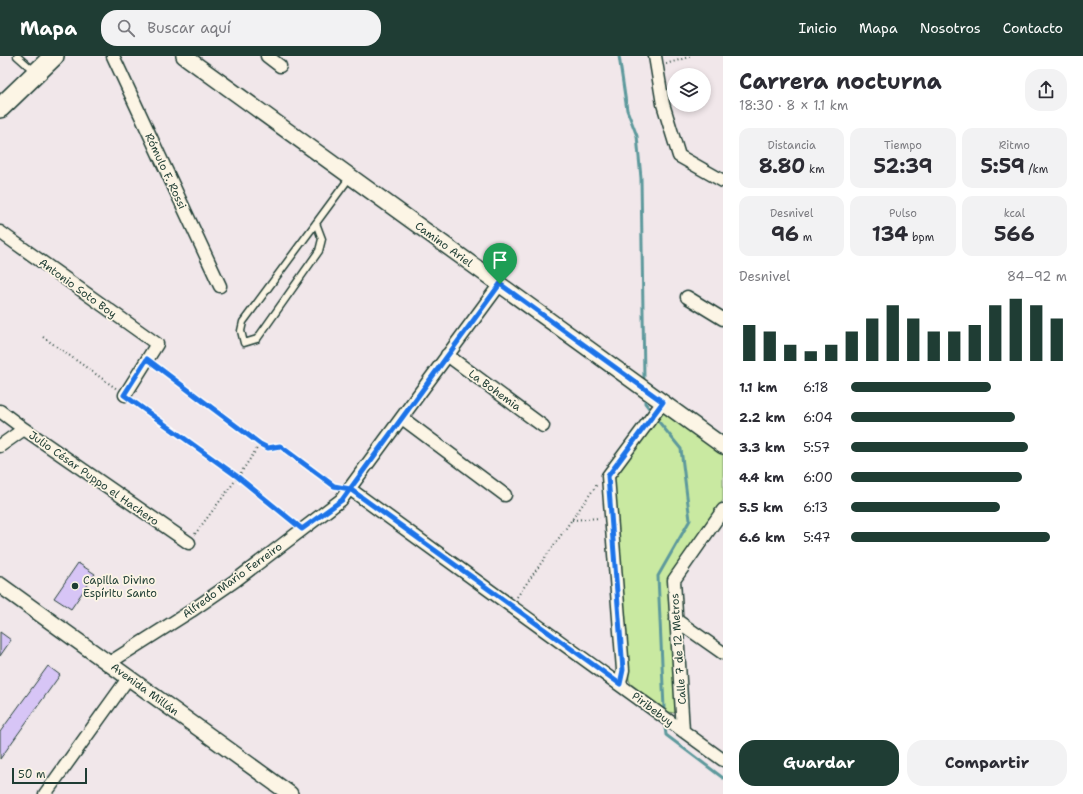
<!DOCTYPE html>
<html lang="es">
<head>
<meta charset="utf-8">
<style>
	:root { --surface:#fff; --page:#f2f2f3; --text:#2b2b33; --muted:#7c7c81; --accent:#1f3d34 }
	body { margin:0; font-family:"Shantell Sans",sans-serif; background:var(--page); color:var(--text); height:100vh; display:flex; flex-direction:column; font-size:15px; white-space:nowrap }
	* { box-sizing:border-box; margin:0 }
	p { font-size:13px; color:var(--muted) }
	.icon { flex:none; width:22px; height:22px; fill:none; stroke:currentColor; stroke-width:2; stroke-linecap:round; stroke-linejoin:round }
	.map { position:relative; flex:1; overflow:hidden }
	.drawer { display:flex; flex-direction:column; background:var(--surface); width:360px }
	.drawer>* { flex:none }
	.controls { position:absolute; left:667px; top:12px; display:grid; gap:8px }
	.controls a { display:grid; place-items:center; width:44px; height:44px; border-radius:50%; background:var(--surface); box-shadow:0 2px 6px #0003; font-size:20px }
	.scale { position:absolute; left:12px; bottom:10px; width:75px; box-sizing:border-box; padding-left:4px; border:2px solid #1f3d34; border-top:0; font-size:11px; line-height:14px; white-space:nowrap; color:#1f3d34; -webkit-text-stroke:3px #fcf5e5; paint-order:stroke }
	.pin { position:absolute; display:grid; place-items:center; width:34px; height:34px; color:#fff; margin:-41px -17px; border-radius:50% 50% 50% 0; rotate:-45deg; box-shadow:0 0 4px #0007 }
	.pin .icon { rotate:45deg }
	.round { display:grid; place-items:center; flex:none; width:42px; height:42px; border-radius:16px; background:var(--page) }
	.overview { display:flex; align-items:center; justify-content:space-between; height:68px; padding:0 16px }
	h1 { font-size:22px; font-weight:700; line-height:30px }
	.figures { display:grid; grid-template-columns:repeat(3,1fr); gap:6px; height:68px; padding:4px 16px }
	.figures div { display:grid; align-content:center; border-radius:10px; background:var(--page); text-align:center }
	.figures b { font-size:20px; font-weight:700 }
	.figures small { font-size:11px; font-weight:400 }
	.figures p { font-size:11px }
	.chart { height:112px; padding:8px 16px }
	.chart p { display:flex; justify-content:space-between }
	.chart svg { width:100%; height:72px; margin-top:4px; stroke:var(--accent); stroke-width:6 }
	.button { display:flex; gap:8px; margin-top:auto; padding:8px 16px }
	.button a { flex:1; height:46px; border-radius:16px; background:var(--accent); color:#fff; font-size:16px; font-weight:700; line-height:46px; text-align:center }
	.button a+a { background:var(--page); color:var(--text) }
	ul { padding:0 16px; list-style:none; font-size:13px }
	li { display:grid; grid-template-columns:64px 48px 1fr; align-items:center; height:30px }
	li i { height:10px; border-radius:5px; background:var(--accent) }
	header { display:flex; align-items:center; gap:24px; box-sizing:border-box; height:56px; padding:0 20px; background:var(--accent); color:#fff }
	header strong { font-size:19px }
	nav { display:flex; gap:22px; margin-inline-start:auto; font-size:14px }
	.search { width:280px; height:36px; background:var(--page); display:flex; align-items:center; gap:10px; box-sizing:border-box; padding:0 14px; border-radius:16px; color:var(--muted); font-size:15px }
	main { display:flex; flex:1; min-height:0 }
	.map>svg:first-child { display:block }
	.green { fill:#c9e9a1; stroke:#74936a }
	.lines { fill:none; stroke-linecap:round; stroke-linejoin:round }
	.stream { stroke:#5d999c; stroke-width:3 }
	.building { fill:#d7c5f6; stroke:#1f3d34 }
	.service-casing { stroke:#1f3d34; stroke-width:9 }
	.minor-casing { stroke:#1f3d34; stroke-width:15 }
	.tertiary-casing { stroke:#1f3d34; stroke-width:18 }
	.primary-casing { stroke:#1f3d34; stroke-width:22 }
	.path { stroke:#1f3d34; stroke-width:2; stroke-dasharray:1 3; stroke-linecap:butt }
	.service { stroke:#fcf5e5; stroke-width:6 }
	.minor { stroke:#fcf5e5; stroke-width:12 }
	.tertiary { stroke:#fcf5e5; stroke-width:15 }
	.primary { stroke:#fcf5e5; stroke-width:19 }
	.route-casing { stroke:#fff; stroke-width:8 }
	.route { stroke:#1a73e8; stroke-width:5 }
	.poi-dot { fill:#1f3d34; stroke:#fcf5e5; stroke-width:1.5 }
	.labels { text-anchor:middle; stroke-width:3.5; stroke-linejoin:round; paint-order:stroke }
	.street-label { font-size:11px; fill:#1f3d34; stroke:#fcf5e5 }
	.poi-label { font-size:11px; fill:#1f3d34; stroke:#fcf5e5; text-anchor:start }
</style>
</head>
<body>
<header>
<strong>Mapa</strong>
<div class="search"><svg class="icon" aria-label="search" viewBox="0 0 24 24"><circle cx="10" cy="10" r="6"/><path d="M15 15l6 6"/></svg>Buscar aquí</div>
<nav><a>Inicio</a><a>Mapa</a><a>Nosotros</a><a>Contacto</a></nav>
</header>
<main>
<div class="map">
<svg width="723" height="738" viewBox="0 0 723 738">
	<rect width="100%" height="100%" fill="#f1e7ea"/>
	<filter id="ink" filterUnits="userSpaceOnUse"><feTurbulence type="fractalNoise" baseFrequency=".025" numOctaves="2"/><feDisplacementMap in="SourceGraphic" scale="8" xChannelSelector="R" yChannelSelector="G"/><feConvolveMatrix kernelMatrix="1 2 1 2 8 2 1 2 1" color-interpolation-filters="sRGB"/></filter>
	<g filter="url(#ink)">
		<path class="green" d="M 665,357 L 723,399 L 723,444 L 672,517 L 677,654 L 674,657 L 669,656 L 631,628 L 629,624 L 613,425 L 659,359 Z"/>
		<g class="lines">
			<path class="stream" d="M 619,0 L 627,54 L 637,80 L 641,122 L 644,322
				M 645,343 L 645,347 L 649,352
				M 659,366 L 681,393 L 690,464 L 658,520 L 664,652
				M 665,671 L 666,679 L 723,722"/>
		</g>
		<path class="building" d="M 78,507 L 95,518 L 71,553 L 54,542 Z
			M 0,576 L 11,584 L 0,600 Z
			M 48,610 L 60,619 L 0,703 L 0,676 Z"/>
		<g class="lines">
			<defs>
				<path id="service" d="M 17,0 L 35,16
					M 316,167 L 322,183 L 319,195 L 257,283 L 244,287 L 241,275 L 243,266 L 350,121"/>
				<path id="minor" d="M 113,0 L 220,230
					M 267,0 L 280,10
					M 655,0 L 663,48 L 679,100 L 723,125
					M 0,176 L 157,288 L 125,339
					M 687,241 L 723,263
					M 447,299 L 543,370
					M 0,355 L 24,373 L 189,487
					M 402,362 L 505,439
					M 0,390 L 24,373
					M 350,433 L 723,704
					M 676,564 L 723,597
					M 109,607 L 191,555 L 236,524 L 341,444 L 500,228
					M 620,627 L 623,614 L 608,420 L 663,346
					M 683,675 L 674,524 L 723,454
					M 45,738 L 129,621"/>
				<path id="tertiary" d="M 184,0 L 723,390
					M 0,529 L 290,738"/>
				<path id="primary" d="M 0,52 L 54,0"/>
			</defs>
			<use href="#service" class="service-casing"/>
			<use href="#minor" class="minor-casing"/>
			<use href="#tertiary" class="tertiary-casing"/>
			<use href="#primary" class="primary-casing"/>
			<path class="path" d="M 666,8 L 692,0
				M 43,281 L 117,333
				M 156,310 L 260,388 L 268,392 L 280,390 L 334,430 L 337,431
				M 133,345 L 238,421 L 294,467
				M 572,464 L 600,462
				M 195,478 L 238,421 L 260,388
				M 517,541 L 598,427"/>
			<use href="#service" class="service"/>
			<use href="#minor" class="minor"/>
			<use href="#tertiary" class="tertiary"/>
			<use href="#primary" class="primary"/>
		</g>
	</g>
	<g class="lines" filter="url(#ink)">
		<defs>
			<path id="route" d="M 500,228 L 350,433 L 334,430 L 280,390 L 268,392 L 260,388 L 147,303 L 124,339 L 238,421 L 302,473 L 342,444 L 350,433 L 620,628 L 623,614 L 608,420 L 663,346 L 500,228"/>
		</defs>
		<use href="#route" class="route-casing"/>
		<use href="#route" class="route"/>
	</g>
	<circle class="poi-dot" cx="75" cy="530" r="4"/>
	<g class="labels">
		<g class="street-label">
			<text transform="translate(166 115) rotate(65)" y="4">Rómulo F. Rossi</text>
			<text transform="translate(444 188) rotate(36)" y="4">Camino Ariel</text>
			<text transform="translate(78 232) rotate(36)" y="4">Antonio Soto Boy</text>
			<text transform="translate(495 334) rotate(36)" y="4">La Bohemia</text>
			<text transform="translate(94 422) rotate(35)" y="4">Julio César Puppo el Hachero</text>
			<text transform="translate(232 524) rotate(-36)" y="4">Alfredo Mario Ferreiro</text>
			<text transform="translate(678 593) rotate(-94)" y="4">Calle 7 de 12 Metros</text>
			<text transform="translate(145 633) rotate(36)" y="4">Avenida Millán</text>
			<text transform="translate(653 653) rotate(37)" y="4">Piribebuy</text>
		</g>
		<g class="poi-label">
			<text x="83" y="528">Capilla Divino<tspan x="83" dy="13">Espíritu Santo</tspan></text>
		</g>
	</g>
</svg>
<div class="controls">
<a><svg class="icon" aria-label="layers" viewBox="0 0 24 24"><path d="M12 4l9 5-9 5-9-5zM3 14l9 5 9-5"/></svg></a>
</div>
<div class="scale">50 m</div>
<div class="pin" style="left:500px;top:228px;background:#1e9e55"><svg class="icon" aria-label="arrive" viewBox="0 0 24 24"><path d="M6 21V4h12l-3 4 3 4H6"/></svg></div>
</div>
<section class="drawer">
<div class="overview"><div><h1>Carrera nocturna</h1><p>18:30 · 8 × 1.1 km</p></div><a class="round"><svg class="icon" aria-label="share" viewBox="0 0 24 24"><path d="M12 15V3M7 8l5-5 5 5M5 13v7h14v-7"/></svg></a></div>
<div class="figures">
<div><p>Distancia</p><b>8.80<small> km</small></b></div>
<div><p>Tiempo</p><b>52:39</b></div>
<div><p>Ritmo</p><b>5:59<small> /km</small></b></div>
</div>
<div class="figures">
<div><p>Desnivel</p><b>96<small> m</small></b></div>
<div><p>Pulso</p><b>134<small> bpm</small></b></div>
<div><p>kcal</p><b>566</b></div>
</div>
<div class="chart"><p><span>Desnivel</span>84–92 m</p>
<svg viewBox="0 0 160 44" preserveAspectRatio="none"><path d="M5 44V22M15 44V26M25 44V34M35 44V38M45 44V34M55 44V26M65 44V18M75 44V10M85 44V18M95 44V26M105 44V26M115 44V22M125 44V10M135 44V6M145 44V10M155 44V18"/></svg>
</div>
<ul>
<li><b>1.1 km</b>6:18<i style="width:65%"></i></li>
<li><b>2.2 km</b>6:04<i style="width:76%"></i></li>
<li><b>3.3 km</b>5:57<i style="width:82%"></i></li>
<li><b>4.4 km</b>6:00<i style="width:79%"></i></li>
<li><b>5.5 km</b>6:13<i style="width:69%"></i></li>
<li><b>6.6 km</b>5:47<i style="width:92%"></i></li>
</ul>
<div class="button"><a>Guardar</a><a>Compartir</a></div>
</section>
</main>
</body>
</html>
